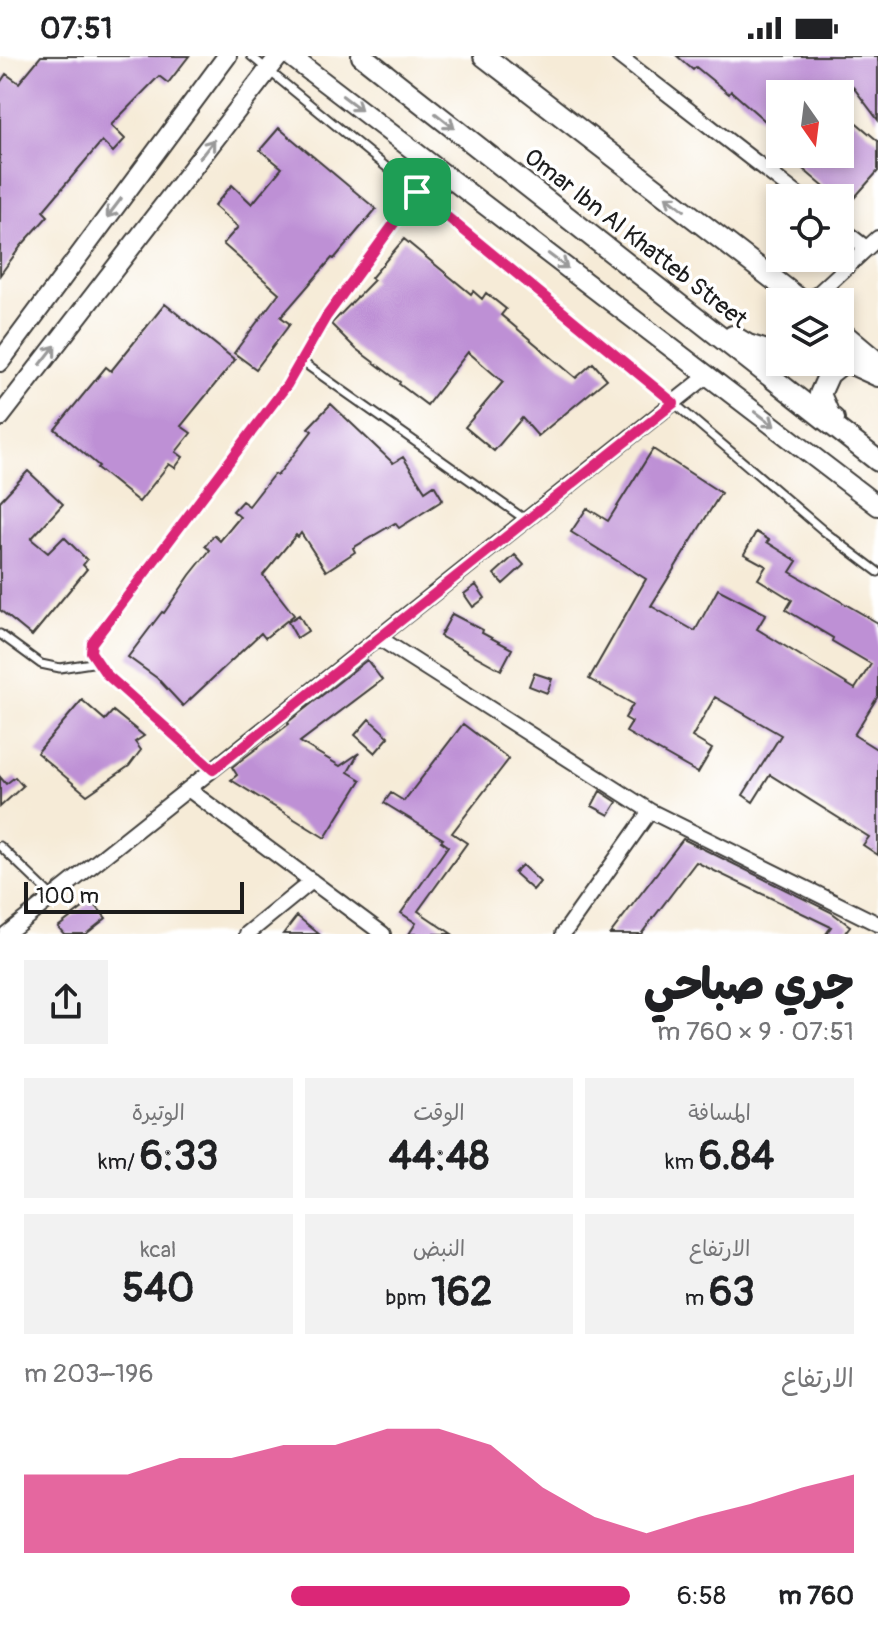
<!DOCTYPE html>
<html lang="ar">
<head>
<meta charset="utf-8">
<style>
	:root { --surface:#fff; --page:#f2f2f2; --text:#202124; --muted:#757577; --accent:#db2777 }
	body { margin:0; font-family:Pangolin,"Playpen Sans Arabic",sans-serif; background:var(--page); color:var(--text); direction:rtl; height:100vh; display:flex; flex-direction:column; font-size:30px; white-space:nowrap }
	* { box-sizing:border-box; margin:0 }
	p { font-size:26px; color:var(--muted) }
	.icon { flex:none; width:44px; height:44px; fill:none; stroke:currentColor; stroke-width:2; stroke-linecap:round; stroke-linejoin:round }
	.map { position:relative; height:878px; overflow:hidden; direction:ltr }
	.drawer { display:flex; flex-direction:column; background:var(--surface); flex:1 }
	.drawer>* { flex:none }
	.needle { width:52px; rotate:166deg }
	.buttons { position:absolute; left:766px; top:24px; display:grid; gap:16px }
	.buttons a { display:grid; place-items:center; width:88px; height:88px; border-radius:0px; background:var(--surface); box-shadow:0 4px 12px #0003; font-size:40px }
	.scale { position:absolute; left:24px; bottom:20px; width:220px; box-sizing:border-box; padding-left:8px; border:4px solid #1c1c1c; border-top:0; font-size:22px; line-height:28px; white-space:nowrap; color:#1c1c1c; -webkit-text-stroke:6px #fff; paint-order:stroke }
	.pin { position:absolute; display:grid; place-items:center; width:68px; height:68px; color:#fff; margin:-34px; border-radius:16px; box-shadow:0 4px 12px #0006 }
	.round { display:grid; place-items:center; flex:none; width:84px; height:84px; border-radius:0px; background:var(--page) }
	.summary { display:flex; align-items:center; justify-content:space-between; height:136px; padding:0 24px }
	h1 { font-size:44px; font-weight:800; line-height:60px }
	.stats { display:grid; grid-template-columns:repeat(3,1fr); gap:12px; height:136px; padding:8px 24px }
	.stats div { display:grid; align-content:center; border-radius:0px; background:var(--page); text-align:center }
	.stats b { font-size:40px; font-weight:800 }
	.stats small { font-size:22px; font-weight:400 }
	.stats p { font-size:22px }
	.chart { height:224px; padding:16px 24px }
	.chart p { display:flex; justify-content:space-between }
	.chart svg { width:100%; height:144px; margin-top:8px; fill:var(--accent); opacity:.7 }
	ul { padding:0 24px; list-style:none; font-size:26px }
	li { display:grid; grid-template-columns:128px 96px 1fr; align-items:center; height:60px }
	li i { height:20px; border-radius:10px; background:var(--accent) }
	.status { display:flex; justify-content:space-between; align-items:center; height:56px; padding:0 40px; background:var(--surface); direction:ltr }
	.status svg { height:22px; fill:currentColor }
	.map>svg:first-child { display:block }
	.building { fill:#be90d5 }
	.lines { fill:none; stroke-linecap:round; stroke-linejoin:round }
	.lane-casing { stroke:#3d3b38; stroke-width:11 }
	.street-casing { stroke:#3d3b38; stroke-width:18 }
	.secondary-casing { stroke:#3d3b38; stroke-width:22 }
	.primary-casing { stroke:#3d3b38; stroke-width:24 }
	.lane { stroke:#fff; stroke-width:7 }
	.street { stroke:#fff; stroke-width:14 }
	.secondary { stroke:#fff; stroke-width:18 }
	.primary { stroke:#fff; stroke-width:20 }
	.oneway { stroke:#999 }
	.route-casing { stroke:#fff; stroke-width:16 }
	.route { stroke:#db2777; stroke-width:10 }
	.labels { text-anchor:middle; stroke-width:7; stroke-linejoin:round; paint-order:stroke }
	.street-label { font-size:24px; fill:#1c1c1c; stroke:#fff }
</style>
</head>
<body>
<div class="status"><b>07:51</b><svg viewBox="0 0 49 12"><path d="M0 12V9h3v3zM5 12V6h3v6zM10 12V3h3v9zM15 12V0h3v12zM26 1h20v11H26zM47 4h2v5h-2z"/></svg></div>
<div class="map">
<svg width="878" height="878" viewBox="0 0 878 878">
	<rect width="100%" height="100%" fill="#fff"/>
	<filter id="ink" filterUnits="userSpaceOnUse"><feTurbulence type="fractalNoise" baseFrequency=".0125" numOctaves="2"/><feDisplacementMap in="SourceGraphic" scale="16" xChannelSelector="R" yChannelSelector="G"/><feConvolveMatrix kernelMatrix="1 2 1 2 8 2 1 2 1" color-interpolation-filters="sRGB"/></filter>
	<filter id="wash" filterUnits="userSpaceOnUse"><feTurbulence type="fractalNoise" baseFrequency=".006" numOctaves="4" result="noise"/><feDisplacementMap in="SourceGraphic" scale="32" xChannelSelector="R" yChannelSelector="G"/><feGaussianBlur stdDeviation="1.8" result="paint"/><feColorMatrix in="noise" values="0 0 0 0 0 0 0 0 0 0 0 0 0 0 0 0 0 1.4 0 .05"/><feComposite in="paint" operator="in"/></filter>
	<g filter="url(#wash)">
		<rect width="100%" height="100%" fill="#f6ebd7"/>
		<g id="blocks">
			<path class="building" d="M 41,0 L 189,0 L 168,27 L 159,20 L 111,69 L 125,83 L 113,96 L 102,85 L 43,155 L 48,160 L 21,190 L 0,219 L 0,27 L 6,18 L 19,27 Z
				M 677,0 L 878,0 L 878,64 L 853,31 L 848,38 L 780,38 L 780,78 L 731,35 L 729,38 L 696,11 L 693,14 Z
				M 840,53 L 878,85 L 878,115 L 847,150 L 840,144 L 840,142 L 837,142 L 797,108 L 800,105 L 791,98 L 840,98 Z
				M 279,72 L 376,153 L 334,203 L 332,202 L 281,261 L 290,268 L 256,313 L 234,297 L 279,237 L 223,188 L 238,171 L 214,150 L 232,129 L 252,148 L 282,112 L 260,94 Z
				M 404,183 L 471,238 L 473,235 L 482,243 L 486,237 L 506,253 L 501,259 L 576,322 L 593,307 L 607,323 L 538,380 L 522,362 L 494,395 L 465,371 L 503,326 L 468,296 L 427,349 L 399,328 L 400,326 L 356,293 L 331,268 L 374,224 L 371,222 Z
				M 165,248 L 235,304 L 181,370 L 191,377 L 176,396 L 183,401 L 175,412 L 169,408 L 139,446 L 97,412 L 99,410 L 55,373 L 106,311 L 111,315 Z
				M 331,348 L 393,407 L 403,401 L 425,435 L 434,429 L 443,444 L 399,472 L 395,467 L 353,492 L 355,496 L 326,515 L 301,477 L 298,481 L 296,479 L 263,519 L 294,559 L 265,582 L 261,577 L 183,650 L 157,622 L 128,601 L 162,556 L 164,557 L 190,519 L 210,494 L 205,490 L 214,479 L 220,485 L 240,461 L 233,455 L 242,445 L 249,450 L 274,418 L 277,420 L 312,375 L 308,372 Z
				M 653,393 L 721,437 L 651,550 L 695,575 L 718,533 L 766,558 L 757,573 L 855,633 L 871,608 L 832,585 L 833,582 L 786,554 L 792,544 L 758,523 L 766,510 L 744,498 L 756,476 L 769,484 L 767,486 L 797,505 L 790,516 L 878,567 L 878,640 L 854,679 L 878,694 L 878,799 L 863,789 L 869,781 L 770,719 L 753,746 L 743,739 L 781,679 L 715,641 L 692,681 L 712,693 L 698,717 L 626,676 L 632,666 L 625,662 L 633,648 L 589,623 L 646,523 L 571,476 L 587,452 L 608,465 Z
				M 28,415 L 63,448 L 31,483 L 48,497 L 64,481 L 87,504 L 83,509 L 87,513 L 32,580 L 0,554 L 0,445 Z
				M 515,499 L 524,509 L 503,528 L 494,518 Z
				M 476,529 L 485,542 L 473,551 L 464,538 Z
				M 452,558 L 483,574 L 482,577 L 512,593 L 501,614 L 440,580 Z
				M 299,559 L 308,575 L 297,582 L 288,566 Z
				M 367,604 L 382,624 L 300,686 L 340,710 L 359,697 L 348,716 L 361,724 L 325,782 L 231,724 L 237,719 L 232,711 L 289,668 L 288,666 Z
				M 534,617 L 552,623 L 547,637 L 529,630 Z
				M 82,644 L 105,664 L 113,655 L 144,680 L 135,686 L 141,694 L 129,710 L 87,739 L 37,697 Z
				M 369,663 L 389,681 L 375,697 L 355,679 Z
				M 463,668 L 509,703 L 452,777 L 467,787 L 418,855 L 452,878 L 409,878 L 416,867 L 401,857 L 448,790 L 441,785 L 443,783 L 384,747 L 391,737 L 404,745 Z
				M 0,721 L 6,728 L 15,721 L 23,730 L 0,751 Z
				M 600,735 L 617,746 L 609,759 L 592,750 Z
				M 683,783 L 831,856 L 850,870 L 844,878 L 826,878 L 831,871 L 696,806 L 641,878 L 610,878 Z
				M 522,809 L 540,826 L 533,834 L 514,817 Z
				M 92,845 L 106,862 L 86,878 L 64,878 L 58,871 Z
				M 297,860 L 319,878 L 283,878 Z"/>
		</g>
	</g>
	<g filter="url(#ink)">
		<use href="#blocks" fill-opacity="0" stroke="#3d3b38" stroke-width="2"/>
		<g class="lines">
			<defs>
				<path id="lane" d="M 251,0 L 674,347 L 825,476 L 878,516
					M 301,305 L 526,464
					M 0,578 L 41,608 L 60,612 L 98,606
					M 213,714 L 106,618 L 91,596 L 92,587 L 287,329 L 326,261 L 417,136
					M 0,790 L 53,841"/>
				<path id="street" d="M 619,0 L 802,142
					M 840,172 L 866,192
					M 809,246 L 878,182
					M 379,582 L 650,755 L 878,868
					M 188,733 L 383,878
					M 6,878 L 707,320
					M 247,878 L 312,825
					M 563,878 L 650,755"/>
				<path id="secondary" d="M 290,0 L 878,450
					M 0,306 L 227,0
					M 0,361 L 279,0"/>
				<path id="primary" d="M 362,0 L 878,405
					M 484,0 L 803,246
					M 840,275 L 878,307
					M 733,280 L 748,289 L 770,296 L 780,288
					M 834,363 L 829,359 L 820,338 L 829,318 L 845,305 L 878,320"/>
			</defs>
			<use href="#lane" class="lane-casing"/>
			<use href="#street" class="street-casing"/>
			<use href="#secondary" class="secondary-casing"/>
			<use href="#primary" class="primary-casing"/>
			<use href="#lane" class="lane"/>
			<use href="#street" class="street"/>
			<use href="#secondary" class="secondary"/>
			<use href="#primary" class="primary"/>
		</g>
		<defs><path id="oneway-shaft" d="M-6 0H5M1.5-3L5.5 0L1.5 3" fill="none" stroke-width="1.6" stroke-linecap="round" stroke-linejoin="round" transform="scale(2)"/></defs>
		<g class="oneway">
			<use href="#oneway-shaft" transform="translate(352 47) rotate(37)"/>
			<use href="#oneway-shaft" transform="translate(445 65) rotate(38)"/>
			<use href="#oneway-shaft" transform="translate(207 93) rotate(-52)"/>
			<use href="#oneway-shaft" transform="translate(675 147) rotate(-142)"/>
			<use href="#oneway-shaft" transform="translate(114 152) rotate(127)"/>
			<use href="#oneway-shaft" transform="translate(558 205) rotate(37)"/>
			<use href="#oneway-shaft" transform="translate(48 299) rotate(-52)"/>
			<use href="#oneway-shaft" transform="translate(765 363) rotate(37)"/>
		</g>
	</g>
	<g class="lines" filter="url(#ink)">
		<defs>
			<path id="route" d="M 417,136 L 674,347 L 213,714 L 106,618 L 91,596 L 92,587 L 287,329 L 326,261 Z"/>
		</defs>
		<use href="#route" class="route-casing"/>
		<use href="#route" class="route"/>
	</g>
	<g class="labels">
		<g class="street-label">
			<text transform="translate(636 182) rotate(38)" y="8">Omar Ibn Al Khatteb Street</text>
		</g>
	</g>
</svg>
<div class="buttons">
<a><svg class="needle" viewBox="-14 -14 28 28"><path d="M0-13l5 13h-10z" fill="#e53935"/><path d="M0 13l5-13h-10z" fill="#757577"/></svg></a>
<a><svg class="icon" aria-label="locate" viewBox="0 0 24 24"><circle cx="12" cy="12" r="6"/><path d="M12 2v4M12 18v4M2 12h4M18 12h4"/></svg></a>
<a><svg class="icon" aria-label="layers" viewBox="0 0 24 24"><path d="M12 4l9 5-9 5-9-5zM3 14l9 5 9-5"/></svg></a>
</div>
<div class="scale">100 m</div>
<div class="pin" style="left:417px;top:136px;background:#1e9e55"><svg class="icon" aria-label="arrive" viewBox="0 0 24 24"><path d="M6 21V4h12l-3 4 3 4H6"/></svg></div>
</div>
<section class="drawer">
<div class="summary"><div><h1>جري صباحي</h1><p>07:51 · 9 × 760 m</p></div><a class="round"><svg class="icon" aria-label="share" viewBox="0 0 24 24"><path d="M12 15V3M7 8l5-5 5 5M5 13v7h14v-7"/></svg></a></div>
<div class="stats">
<div><p>المسافة</p><b>6.84<small> km</small></b></div>
<div><p>الوقت</p><b>44:48</b></div>
<div><p>الوتيرة</p><b>6:33<small> /km</small></b></div>
</div>
<div class="stats">
<div><p>الارتفاع</p><b>63<small> m</small></b></div>
<div><p>النبض</p><b>162<small> bpm</small></b></div>
<div><p>kcal</p><b>540</b></div>
</div>
<div class="chart"><p><span>الارتفاع</span>196–203 m</p>
<svg viewBox="0 0 160 44" preserveAspectRatio="none"><path d="M0 44V20L10 20L20 20L30 15L40 15L50 11L60 11L70 6L80 6L90 11L100 24L110 33L120 38L130 33L140 29L150 24L160 20V44z"/></svg>
</div>
<ul>
<li><b>760 m</b>6:58<i style="width:56%"></i></li>
</ul>
</section>
</body>
</html>
